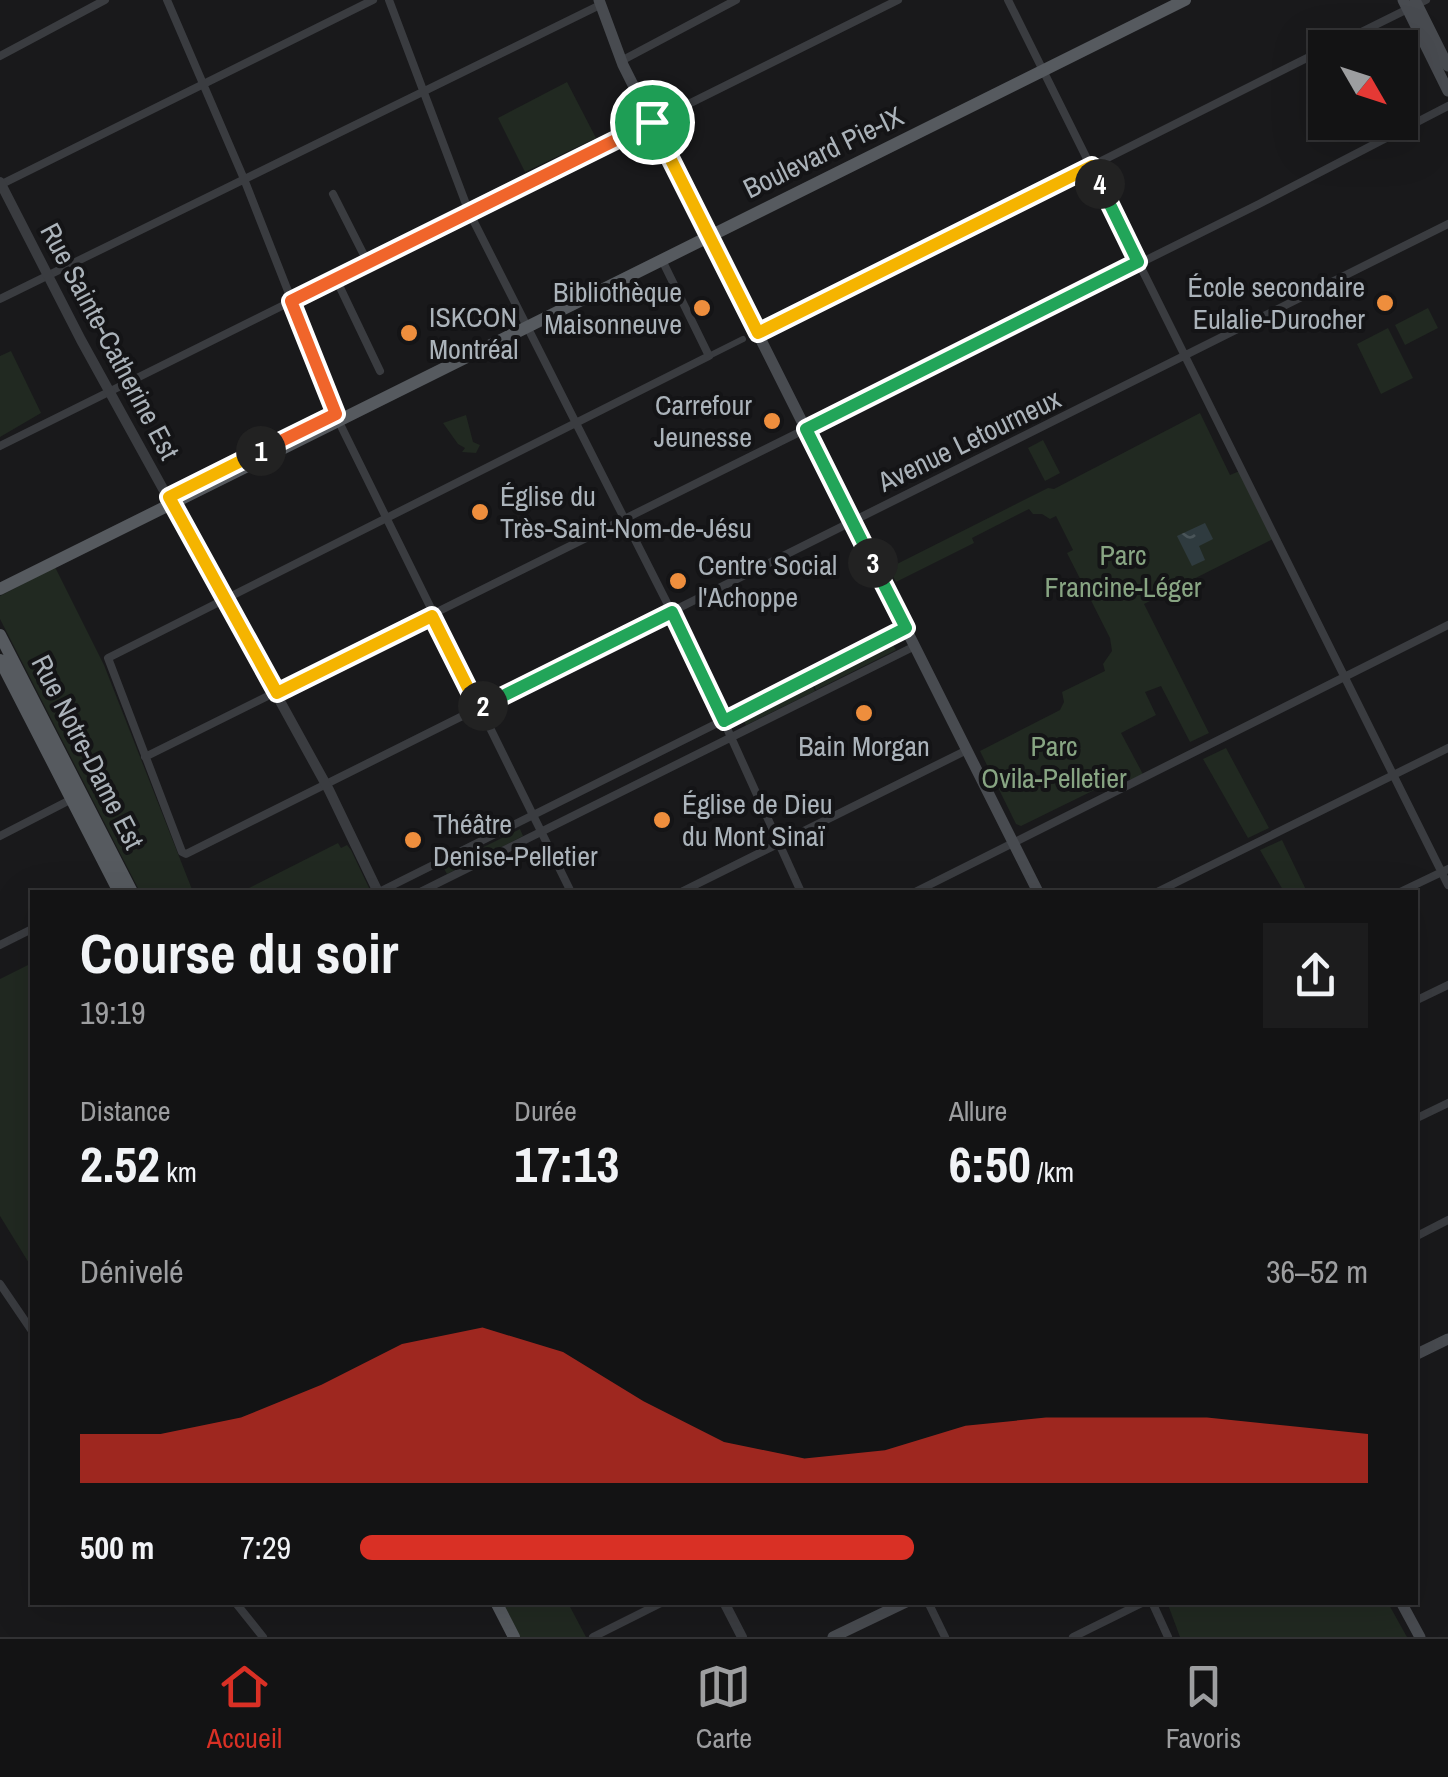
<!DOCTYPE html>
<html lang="fr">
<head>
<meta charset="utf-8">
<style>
	:root { --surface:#131314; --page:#1c1c1d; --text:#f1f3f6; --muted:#9d9ea0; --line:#323234; --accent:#d93025 }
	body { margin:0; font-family:"Archivo Narrow",sans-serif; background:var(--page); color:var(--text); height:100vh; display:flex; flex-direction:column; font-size:38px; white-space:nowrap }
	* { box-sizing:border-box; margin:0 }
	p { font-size:32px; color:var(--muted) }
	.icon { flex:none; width:55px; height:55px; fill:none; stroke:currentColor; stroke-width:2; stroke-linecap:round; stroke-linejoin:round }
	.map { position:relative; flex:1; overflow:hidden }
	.drawer { position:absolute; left:30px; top:890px; width:1388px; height:715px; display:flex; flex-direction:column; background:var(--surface); border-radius:0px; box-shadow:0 10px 40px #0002,0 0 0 2px var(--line) }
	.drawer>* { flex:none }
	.needle { width:65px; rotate:129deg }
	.fabs { position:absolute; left:1308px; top:30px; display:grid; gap:20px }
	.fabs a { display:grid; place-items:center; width:110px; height:110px; border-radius:0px; background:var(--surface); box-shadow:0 10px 40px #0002,0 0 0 2px var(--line); font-size:50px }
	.pin { position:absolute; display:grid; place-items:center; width:85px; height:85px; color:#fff; margin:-42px; border:5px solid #fff; border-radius:50%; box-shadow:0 2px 10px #0007 }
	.km { position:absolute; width:50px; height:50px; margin:-25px; border-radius:50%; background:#222; color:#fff; font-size:28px; line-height:50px; text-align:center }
	.round { display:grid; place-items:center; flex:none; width:105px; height:105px; border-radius:0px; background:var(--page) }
	.head { display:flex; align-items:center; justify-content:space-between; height:170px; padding:0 50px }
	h1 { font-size:55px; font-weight:800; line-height:75px }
	.metrics { display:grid; grid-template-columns:repeat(3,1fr); gap:15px; height:170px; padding:10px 50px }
	.metrics div { display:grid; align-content:center }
	.metrics b { font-size:50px; font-weight:800 }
	.metrics small { font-size:28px; font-weight:400 }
	.metrics p { font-size:28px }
	.chart { height:280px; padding:20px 50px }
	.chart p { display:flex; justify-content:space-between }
	.chart svg { width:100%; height:180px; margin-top:10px; fill:var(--accent); opacity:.7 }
	ul { padding:0 50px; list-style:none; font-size:32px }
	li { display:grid; grid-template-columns:160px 120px 1fr; align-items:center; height:75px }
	li i { height:25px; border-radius:12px; background:var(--accent) }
	.tabs { display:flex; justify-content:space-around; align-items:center; height:140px; border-top:2px solid var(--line); background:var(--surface); font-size:28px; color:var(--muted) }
	.tabs a { display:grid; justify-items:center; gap:5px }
	.tabs .selected { color:var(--accent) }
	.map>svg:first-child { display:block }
	.green { fill:#212921 }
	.water { fill:url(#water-ripples) }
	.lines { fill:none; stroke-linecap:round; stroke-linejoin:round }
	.pedestrian { stroke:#3a3c40; stroke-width:6 }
	.minor { stroke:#3a3c40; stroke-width:8 }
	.tertiary { stroke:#3a3c40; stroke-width:10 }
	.secondary { stroke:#484b50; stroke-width:11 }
	.primary { stroke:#565a5f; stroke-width:12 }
	.split-1-casing { stroke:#fff; stroke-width:20 }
	.split-2-casing { stroke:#fff; stroke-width:20 }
	.split-3-casing { stroke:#fff; stroke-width:20 }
	.split-4-casing { stroke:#fff; stroke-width:20 }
	.split-5-casing { stroke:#fff; stroke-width:20 }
	.split-1 { stroke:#f0652b; stroke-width:12 }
	.split-2 { stroke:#f5b400; stroke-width:12 }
	.split-3 { stroke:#22a559; stroke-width:12 }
	.split-4 { stroke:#22a559; stroke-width:12 }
	.split-5 { stroke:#f5b400; stroke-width:12 }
	.poi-dot { fill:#ee8e3d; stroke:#141416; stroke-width:4 }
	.labels { text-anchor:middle; stroke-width:8; stroke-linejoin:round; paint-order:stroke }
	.street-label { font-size:28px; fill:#abb3ba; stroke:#141416 }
	.poi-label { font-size:28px; fill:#abb3ba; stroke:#141416; text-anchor:start }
	.park-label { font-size:28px; fill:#88a583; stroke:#141416 }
</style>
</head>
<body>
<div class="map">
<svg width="1448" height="1637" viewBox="0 0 1448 1637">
	<defs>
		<pattern id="water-ripples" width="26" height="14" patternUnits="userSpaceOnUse" patternTransform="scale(2.5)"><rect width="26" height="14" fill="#2f3b3f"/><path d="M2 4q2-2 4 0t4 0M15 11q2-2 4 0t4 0" fill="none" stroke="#4a5559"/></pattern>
	</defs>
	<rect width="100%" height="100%" fill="#19191b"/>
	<path class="green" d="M 567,82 L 596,138 L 525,172 L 498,118 Z
		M 1428,308 L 1438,328 L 1405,345 L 1395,325 Z
		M 1388,328 L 1413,378 L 1381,394 L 1357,344 Z
		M 11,351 L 41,413 L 0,437 L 0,356 Z
		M 1200,413 L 1230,475 L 1242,470 L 1275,538 L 1144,604 L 1209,733 L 1190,742 L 1161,686 L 1145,692 L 1156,715 L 1121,733 L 1145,778 L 1133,784 L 1127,774 L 1021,826 L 1016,824 L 980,751 L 1060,710 L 1064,702 L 1062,692 L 1105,671 L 1103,664 L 1112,651 L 1110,638 L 1067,553 L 1073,550 L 1056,516 L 1050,519 L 1042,514 L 1033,514 L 1029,509 L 972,538 L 974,543 L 896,582 L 889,568 L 1048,488 L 1054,489 Z
		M 466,415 L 473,442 L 480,445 L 476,453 L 462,452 L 465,448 L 458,444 L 443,423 Z
		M 1043,440 L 1060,473 L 1045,481 L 1028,448 Z
		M 55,567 L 104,665 L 193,892 L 140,892 L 0,619 L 0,596 Z
		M 892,643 L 896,650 L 816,690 L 813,683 Z
		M 811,683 L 815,691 L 746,725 L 742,718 Z
		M 1226,748 L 1269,828 L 1248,838 L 1203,759 Z
		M 520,829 L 523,836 L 478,859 L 475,855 L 476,859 L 447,874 L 443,867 Z
		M 1282,840 L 1307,892 L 1284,892 L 1260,850 Z
		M 338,843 L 341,848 L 347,845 L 351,850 L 371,892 L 241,892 Z
		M 32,963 L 32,1268 L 0,1216 L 0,979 Z
		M 1167,1602 L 1388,1603 L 1407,1637 L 1180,1637 Z
		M 496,1603 L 568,1603 L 586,1637 L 514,1637 Z"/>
	<path class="water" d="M 1205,523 L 1213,539 L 1199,546 L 1205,560 L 1192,566 L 1177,536 Z"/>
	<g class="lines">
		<path class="pedestrian" d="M 709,356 L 743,339"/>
		<path class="minor" d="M 167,0 L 244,179 L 341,426 L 571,892
			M 389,0 L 469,212 L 697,662 L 801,892
			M 1008,0 L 1448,885
			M 1329,48 L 1426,0
			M 0,56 L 105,0
			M 621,61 L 736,0
			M 0,185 L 373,0
			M 333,194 L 368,263
			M 662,260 L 709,356 L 108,658 L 182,852 L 186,854 L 1448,224
			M 336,279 L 380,371
			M 0,299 L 600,5
			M 758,333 L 1325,49
			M 0,446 L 898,0
			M 145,757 L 1259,204 L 1448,106
			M 0,836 L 70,800
			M 379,892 L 906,629
			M 420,892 L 915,646
			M 681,892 L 967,750
			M 915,892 L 1448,625
			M 1157,892 L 1448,748
			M 1400,892 L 1448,869
			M 0,945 L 32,929
			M 1415,1001 L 1448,985
			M 1415,1119 L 1448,1103
			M 1415,1237 L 1448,1220
			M 0,1284 L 32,1331
			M 235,1602 L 263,1637
			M 928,1602 L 945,1637
			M 1152,1602 L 1168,1637
			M 593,1637 L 663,1602
			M 1073,1637 L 1144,1602"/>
		<path class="tertiary" d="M 0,182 L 81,340 L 329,790 L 378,892
			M 724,1602 L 742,1637"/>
		<path class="secondary" d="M 599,0 L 623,65 L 1038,892
			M 1403,0 L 1448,91
			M 1415,0 L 1448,66
			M 1415,1355 L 1448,1339
			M 1401,1602 L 1420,1637
			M 833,1637 L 906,1602"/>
		<path class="primary" d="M 0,589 L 1185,0
			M 0,635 L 132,892
			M 0,660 L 119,892
			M 496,1602 L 514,1637"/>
	</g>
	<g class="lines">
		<defs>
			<path id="split-1" d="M 261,451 L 336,414 L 291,301 L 652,122"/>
			<path id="split-2" d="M 261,451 L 169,497 L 277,693 L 432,616 L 478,708 L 483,706"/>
			<path id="split-3" d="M 483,706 L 672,612 L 724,721 L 906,628 L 873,563"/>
			<path id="split-4" d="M 873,563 L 806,429 L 1138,262 L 1100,184"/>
			<path id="split-5" d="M 652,122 L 758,333 L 1092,166 L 1100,184"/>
		</defs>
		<use href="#split-1" class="split-1-casing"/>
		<use href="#split-2" class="split-2-casing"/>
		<use href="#split-3" class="split-3-casing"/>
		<use href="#split-4" class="split-4-casing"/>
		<use href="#split-5" class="split-5-casing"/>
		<use href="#split-1" class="split-1"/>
		<use href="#split-2" class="split-2"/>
		<use href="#split-3" class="split-3"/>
		<use href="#split-4" class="split-4"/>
		<use href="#split-5" class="split-5"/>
	</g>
	<g class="poi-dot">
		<circle cx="1385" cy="303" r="10"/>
		<circle cx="702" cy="308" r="10"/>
		<circle cx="409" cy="333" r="10"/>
		<circle cx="772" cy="421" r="10"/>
		<circle cx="480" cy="512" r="10"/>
		<circle cx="678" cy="581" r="10"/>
		<circle cx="864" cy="713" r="10"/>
		<circle cx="662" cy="820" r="10"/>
		<circle cx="413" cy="840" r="10"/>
	</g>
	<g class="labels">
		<g class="street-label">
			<text transform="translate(823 152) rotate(-26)" y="10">Boulevard Pie-IX</text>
			<text transform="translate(110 341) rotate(62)" y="10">Rue Sainte-Catherine Est</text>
			<text transform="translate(969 440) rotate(-26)" y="10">Avenue Letourneux</text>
			<text transform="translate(88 752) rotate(63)" y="10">Rue Notre-Dame Est</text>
		</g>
		<g class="poi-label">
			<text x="1365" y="297" text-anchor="end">École secondaire<tspan x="1365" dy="32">Eulalie-Durocher</tspan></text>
			<text x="682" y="302" text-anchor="end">Bibliothèque<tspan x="682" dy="32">Maisonneuve</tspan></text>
			<text x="429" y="327">ISKCON<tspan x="429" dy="32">Montréal</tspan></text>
			<text x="752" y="415" text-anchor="end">Carrefour<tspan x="752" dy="32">Jeunesse</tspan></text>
			<text x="500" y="506">Église du<tspan x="500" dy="32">Très-Saint-Nom-de-Jésu</tspan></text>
			<text x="698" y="575">Centre Social<tspan x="698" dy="32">l'Achoppe</tspan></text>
			<text x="864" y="756" text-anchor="middle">Bain Morgan</text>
			<text x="682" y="814">Église de Dieu<tspan x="682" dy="32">du Mont Sinaï</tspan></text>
			<text x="433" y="834">Théâtre<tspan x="433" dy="32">Denise-Pelletier</tspan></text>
		</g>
		<g class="park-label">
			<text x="1123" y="565">Parc<tspan x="1123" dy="32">Francine-Léger</tspan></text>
			<text x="1054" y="756">Parc<tspan x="1054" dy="32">Ovila-Pelletier</tspan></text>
		</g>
	</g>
</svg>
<div class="fabs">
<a><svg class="needle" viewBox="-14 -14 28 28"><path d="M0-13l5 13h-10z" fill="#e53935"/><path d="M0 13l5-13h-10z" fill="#9d9ea0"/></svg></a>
</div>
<div class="pin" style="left:652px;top:122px;background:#1e9e55"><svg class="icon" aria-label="arrive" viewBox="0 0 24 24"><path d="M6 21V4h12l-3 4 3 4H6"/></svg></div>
<b class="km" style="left:261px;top:451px">1</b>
<b class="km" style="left:483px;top:706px">2</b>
<b class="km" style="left:873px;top:563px">3</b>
<b class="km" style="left:1100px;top:184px">4</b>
<section class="drawer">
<div class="head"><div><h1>Course du soir</h1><p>19:19</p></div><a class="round"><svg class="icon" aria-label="share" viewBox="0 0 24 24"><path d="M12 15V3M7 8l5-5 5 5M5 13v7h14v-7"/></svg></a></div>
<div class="metrics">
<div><p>Distance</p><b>2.52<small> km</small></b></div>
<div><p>Durée</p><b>17:13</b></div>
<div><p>Allure</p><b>6:50<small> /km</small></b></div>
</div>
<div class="chart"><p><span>Dénivelé</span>36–52 m</p>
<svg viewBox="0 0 160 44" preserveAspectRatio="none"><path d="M0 44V32L10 32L20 28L30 20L40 10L50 6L60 12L70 24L80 34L90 38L100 36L110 30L120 28L130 28L140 28L150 30L160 32V44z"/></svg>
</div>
<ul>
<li><b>500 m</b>7:29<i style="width:55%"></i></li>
</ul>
</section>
</div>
<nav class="tabs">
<a class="selected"><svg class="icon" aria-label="home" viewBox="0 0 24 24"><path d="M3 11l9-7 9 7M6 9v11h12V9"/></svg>Accueil</a>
<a><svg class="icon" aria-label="map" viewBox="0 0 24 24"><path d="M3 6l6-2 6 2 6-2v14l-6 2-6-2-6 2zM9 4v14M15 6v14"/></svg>Carte</a>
<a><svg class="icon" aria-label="saved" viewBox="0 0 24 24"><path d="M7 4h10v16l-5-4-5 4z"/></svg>Favoris</a>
</nav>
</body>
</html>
